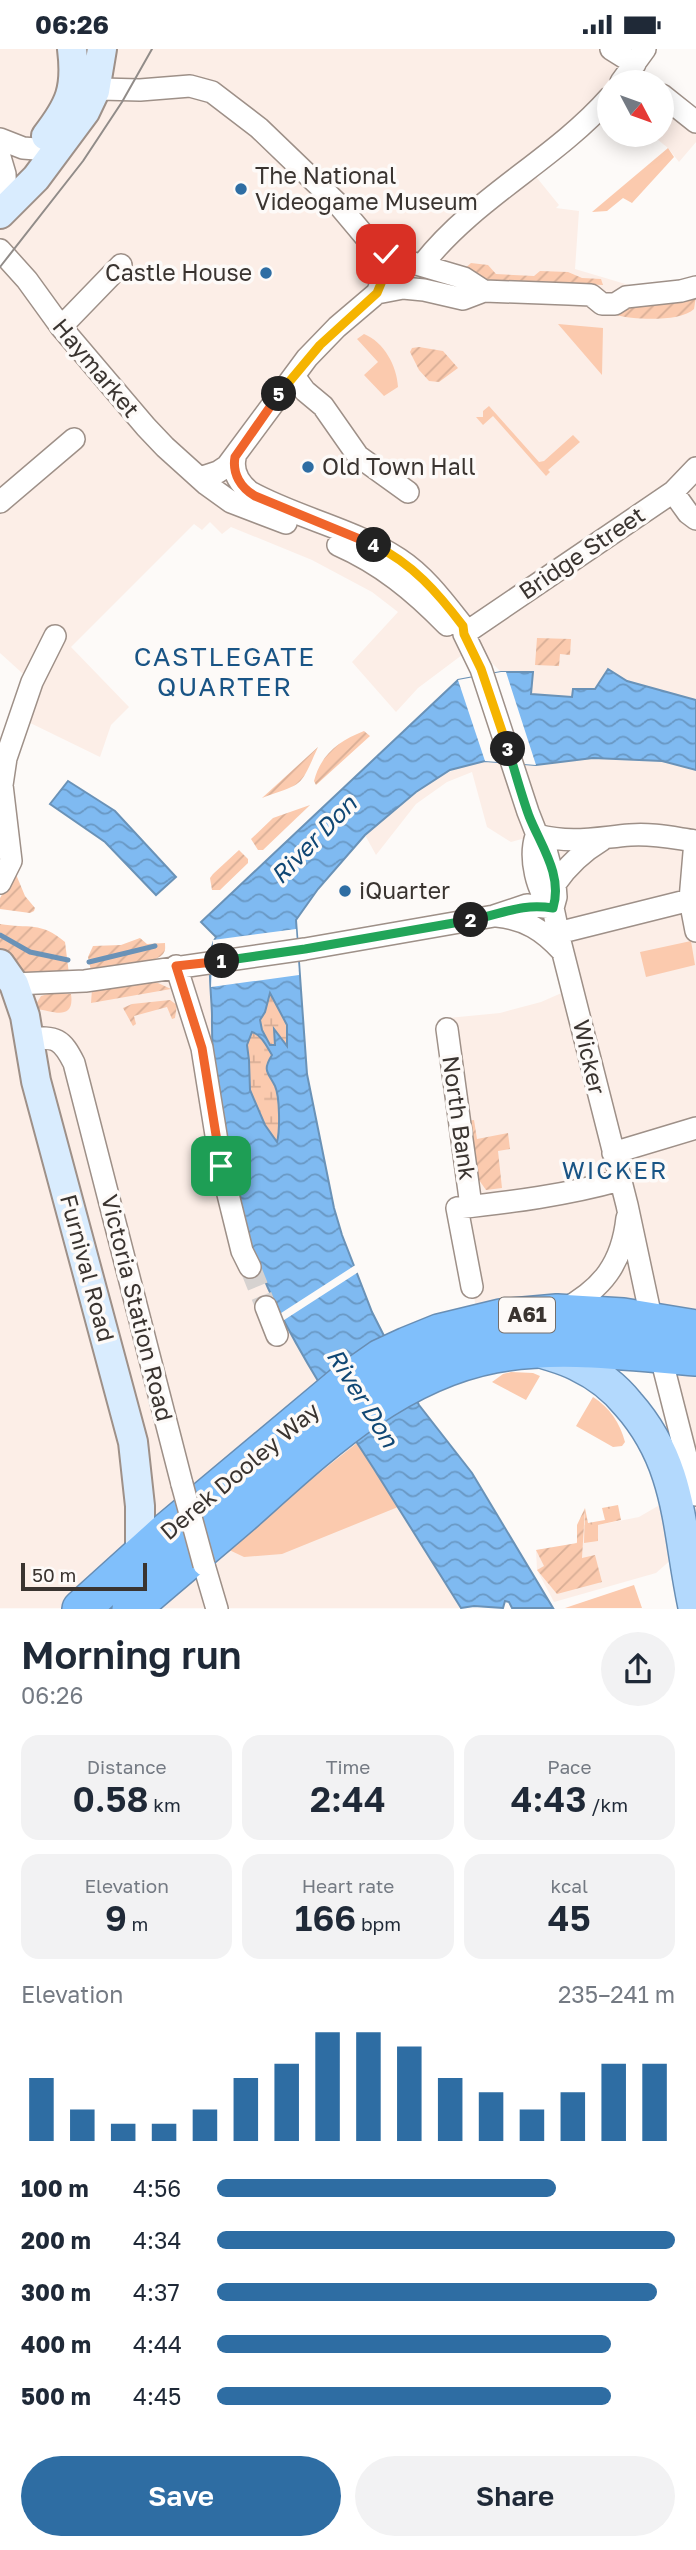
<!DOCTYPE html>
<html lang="en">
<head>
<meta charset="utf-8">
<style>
	:root { --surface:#fff; --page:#f2f2f3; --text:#1f2937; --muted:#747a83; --accent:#2e6da3 }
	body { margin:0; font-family:"Golos Text",sans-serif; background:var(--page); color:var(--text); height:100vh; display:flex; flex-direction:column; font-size:26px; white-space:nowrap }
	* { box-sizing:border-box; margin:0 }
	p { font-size:23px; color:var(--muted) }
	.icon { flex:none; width:38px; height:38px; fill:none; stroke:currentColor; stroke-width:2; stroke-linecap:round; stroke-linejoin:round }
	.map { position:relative; height:1560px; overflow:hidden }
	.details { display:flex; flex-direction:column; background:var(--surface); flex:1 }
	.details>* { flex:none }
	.needle { width:46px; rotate:131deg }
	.buttons { position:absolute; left:597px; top:21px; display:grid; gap:14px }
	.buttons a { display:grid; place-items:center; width:77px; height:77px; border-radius:50%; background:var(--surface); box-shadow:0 4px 18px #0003; font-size:35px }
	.scale { position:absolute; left:21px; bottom:18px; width:126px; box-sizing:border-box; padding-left:7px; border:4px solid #3a3430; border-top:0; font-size:19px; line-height:24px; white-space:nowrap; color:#3a3430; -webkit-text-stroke:5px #fdfaf8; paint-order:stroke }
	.pin { position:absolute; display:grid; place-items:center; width:60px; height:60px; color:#fff; margin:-30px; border-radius:14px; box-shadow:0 4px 10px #0006 }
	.km { position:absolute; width:35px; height:35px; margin:-18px; border-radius:50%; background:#222; color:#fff; font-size:19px; line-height:35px; text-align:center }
	.round { display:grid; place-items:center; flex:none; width:74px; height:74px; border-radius:37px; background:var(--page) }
	.summary { display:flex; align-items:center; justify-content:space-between; height:119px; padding:0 21px }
	h1 { font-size:38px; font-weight:600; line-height:52px }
	.stats { display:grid; grid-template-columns:repeat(3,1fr); gap:10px; height:119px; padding:7px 21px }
	.stats div { display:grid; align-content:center; border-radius:18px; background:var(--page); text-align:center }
	.stats b { font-size:35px; font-weight:600 }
	.stats small { font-size:19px; font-weight:400 }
	.stats p { font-size:19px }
	.chart { height:196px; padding:14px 21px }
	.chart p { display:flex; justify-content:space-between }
	.chart svg { width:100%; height:126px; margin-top:7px; stroke:var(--accent); stroke-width:6 }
	.button { display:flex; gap:14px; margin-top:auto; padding:14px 21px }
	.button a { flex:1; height:80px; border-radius:42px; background:var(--accent); color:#fff; font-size:28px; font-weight:600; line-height:80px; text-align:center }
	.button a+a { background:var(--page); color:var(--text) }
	ul { padding:0 21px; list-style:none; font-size:23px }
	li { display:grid; grid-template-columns:112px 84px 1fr; align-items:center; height:52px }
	li i { height:18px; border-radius:9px; background:var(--accent) }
	.status { display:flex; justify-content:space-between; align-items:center; height:49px; padding:0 35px; background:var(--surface); direction:ltr }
	.status svg { height:19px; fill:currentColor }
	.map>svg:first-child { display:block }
	.built { fill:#fceee7 }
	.grass { fill:#fbcaae }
	.wetland { fill:url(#wetland-marsh) }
	.park { fill:url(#park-crowns) }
	.garden { fill:url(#garden-furrows) }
	.water { fill:url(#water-waves); stroke:#6a92b7; stroke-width:2; fill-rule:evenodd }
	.pier { fill:#fdfaf8 }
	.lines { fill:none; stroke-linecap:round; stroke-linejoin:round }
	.stream { stroke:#6a92b7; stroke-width:5 }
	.street-tunnel { stroke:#d6d2d0; stroke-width:21; stroke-dasharray:21 10; stroke-linecap:butt }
	.street-casing { stroke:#9e9088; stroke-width:24 }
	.secondary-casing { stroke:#9e9088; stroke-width:32 }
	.primary-casing { stroke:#688eb4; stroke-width:35 }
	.highway-casing { stroke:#688eb4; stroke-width:40 }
	.street { stroke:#fff; stroke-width:21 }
	.secondary { stroke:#d9ecfe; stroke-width:28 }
	.primary { stroke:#b3d9fd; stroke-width:32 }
	.highway { stroke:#80bffb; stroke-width:37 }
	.tram { stroke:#918c89; stroke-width:2 }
	.street-bridge-casing { stroke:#9e9088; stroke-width:24; stroke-linecap:butt }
	.street-bridge { stroke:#fff; stroke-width:21 }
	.split-1-casing { stroke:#fff; stroke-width:14 }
	.split-2-casing { stroke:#fff; stroke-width:14 }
	.split-3-casing { stroke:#fff; stroke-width:14 }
	.split-4-casing { stroke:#fff; stroke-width:14 }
	.split-5-casing { stroke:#fff; stroke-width:14 }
	.split-6-casing { stroke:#fff; stroke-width:14 }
	.split-1 { stroke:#f0652b; stroke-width:9 }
	.split-2 { stroke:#22a559; stroke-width:9 }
	.split-3 { stroke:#22a559; stroke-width:9 }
	.split-4 { stroke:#f5b400; stroke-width:9 }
	.split-5 { stroke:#f0652b; stroke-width:9 }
	.split-6 { stroke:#f5b400; stroke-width:9 }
	.poi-dot { fill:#2e6da3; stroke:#fdfaf8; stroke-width:2.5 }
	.labels { text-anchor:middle; stroke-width:7; stroke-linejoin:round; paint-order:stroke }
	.shield { fill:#fdfaf8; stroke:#746f6c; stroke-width:2 }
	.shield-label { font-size:21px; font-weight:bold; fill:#3a3430 }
	.poi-label { font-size:23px; fill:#3a3430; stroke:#fdfaf8; text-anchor:start }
	.street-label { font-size:23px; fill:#3a3430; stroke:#fdfaf8 }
	.water-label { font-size:24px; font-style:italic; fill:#104774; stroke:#fdfaf8 }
	.neighbourhood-label { font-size:24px; letter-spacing:2px; fill:#195485; stroke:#fdfaf8 }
	.quarter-label { font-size:26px; letter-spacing:2px; fill:#195485; stroke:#fdfaf8 }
</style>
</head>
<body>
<div class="status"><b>06:26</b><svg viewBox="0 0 49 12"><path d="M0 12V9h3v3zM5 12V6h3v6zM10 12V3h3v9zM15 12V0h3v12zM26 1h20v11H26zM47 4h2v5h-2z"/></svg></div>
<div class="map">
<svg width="696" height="1560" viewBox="0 0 696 1560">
	<defs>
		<pattern id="wetland-marsh" width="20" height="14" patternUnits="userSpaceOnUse" patternTransform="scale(1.75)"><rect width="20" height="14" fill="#fbcaae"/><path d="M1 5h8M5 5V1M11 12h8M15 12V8" fill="none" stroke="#d8ae96"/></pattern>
		<pattern id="park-crowns" width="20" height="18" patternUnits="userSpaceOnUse" patternTransform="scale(1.75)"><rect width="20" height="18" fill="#fbcaae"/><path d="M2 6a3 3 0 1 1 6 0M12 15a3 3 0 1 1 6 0" fill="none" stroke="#d8ae96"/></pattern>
		<pattern id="garden-furrows" width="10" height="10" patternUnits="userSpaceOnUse" patternTransform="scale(1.75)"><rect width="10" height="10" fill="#fbcaae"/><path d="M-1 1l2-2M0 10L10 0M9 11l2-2" fill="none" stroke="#d8ae96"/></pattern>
		<pattern id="water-waves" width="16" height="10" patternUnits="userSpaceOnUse" patternTransform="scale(1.75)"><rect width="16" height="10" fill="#7fbaf1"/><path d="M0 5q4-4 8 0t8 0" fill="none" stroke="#6998c4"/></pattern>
	</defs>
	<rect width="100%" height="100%" fill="#fdfaf8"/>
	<path class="built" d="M 0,0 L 645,0 L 630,22 L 644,33 L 609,33 L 609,51 L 529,119 L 559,156 L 556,159 L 579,162 L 575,220 L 659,245 L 696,238 L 696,651 L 627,632 L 608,620 L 593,641 L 572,648 L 531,645 L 533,623 L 501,623 L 465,587 L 470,600 L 418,639 L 396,663 L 352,613 L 398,563 L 372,543 L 312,511 L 231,478 L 222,485 L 210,473 L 202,481 L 194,475 L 71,598 L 129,658 L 111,676 L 100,708 L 20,669 L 32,633 L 0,604 Z
		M 662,46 L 696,65 L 696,93 L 679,113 L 668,99 L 652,86 L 662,86 Z
		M 607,709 L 662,712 L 696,721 L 696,1501 L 674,1508 L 656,1524 L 554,1553 L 537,1521 L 536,1501 L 573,1496 L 577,1493 L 577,1476 L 598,1476 L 639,1468 L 694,1436 L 660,1305 L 479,1274 L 457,1159 L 471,1158 L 447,980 L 448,969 L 500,964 L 541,953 L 573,939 L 536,786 L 511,793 L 487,778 L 472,723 L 447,733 L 416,755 L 376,806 L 365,786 L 431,732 L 466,715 L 485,712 L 536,716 L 577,710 Z
		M 211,913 L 212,953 L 341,1369 L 461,1559 L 0,1559 L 0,914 L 25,930 Z"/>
	<path class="grass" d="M 668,99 L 674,108 L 632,154 L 623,149 L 607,162 L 592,163 Z
		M 558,275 L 603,279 L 602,326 Z
		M 364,285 C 384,293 397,317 398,338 L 384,347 L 364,326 L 378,313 L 357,290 Z
		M 489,357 L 539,413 L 544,412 L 573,386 L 580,393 L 548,421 L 550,423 L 546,427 L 493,367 L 483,376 L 476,368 L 483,368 L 483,362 Z
		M 691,892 L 695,916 L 646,928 L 640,903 Z
		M 511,1323 L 533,1324 L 540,1327 L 526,1351 L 492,1333 L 503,1325 Z
		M 593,1348 C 610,1359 620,1374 625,1393 L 622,1397 L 613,1398 L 576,1377 Z
		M 357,1394 L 398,1458 L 282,1505 L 244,1508 L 225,1499 Z
		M 634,1536 L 642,1559 L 565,1559 Z"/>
	<path class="wetland" d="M 269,944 C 282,957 290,979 287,998 L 275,996 C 273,1004 268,1011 267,1018 C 266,1027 272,1030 275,1038 C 281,1053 280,1079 277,1094 L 265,1076 L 252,1065 L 247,996 L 249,988 L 265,963 Z"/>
	<path class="park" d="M 618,1456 L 621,1471 L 598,1476 L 598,1492 L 584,1494 L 585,1459 L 588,1474 L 605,1471 L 602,1459 Z"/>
	<path class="garden" d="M 471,214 L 488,216 L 496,225 L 534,227 L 540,222 L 568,223 L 582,229 L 601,230 L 603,236 L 494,232 L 461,223 Z
		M 696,247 L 694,260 C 681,273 634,271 616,266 L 617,262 L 636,256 Z
		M 419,298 L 443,302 L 458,319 L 439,333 L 429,332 L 419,321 L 410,303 L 412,299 Z
		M 537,589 L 571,590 L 570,606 L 560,605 L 559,617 L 535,616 Z
		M 364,682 L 370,687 L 316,736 L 314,732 C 321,705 339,692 364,682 Z
		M 318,698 C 299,740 305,733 262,749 Z
		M 310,756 L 263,801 L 258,801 L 251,790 L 273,769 Z
		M 239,801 L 248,810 L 248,814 L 220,841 L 212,841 L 210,829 L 213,825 Z
		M 15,823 L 25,847 L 35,859 L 34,862 L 30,864 L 0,860 L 0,849 Z
		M 0,875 C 28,880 41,872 65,893 L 69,925 L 23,924 L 0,903 Z
		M 140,889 L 147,895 L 165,894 C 165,898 166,901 163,905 C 152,917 107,920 91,922 L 88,908 L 93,897 L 121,896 Z
		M 147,933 L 158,934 L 171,940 L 91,954 L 92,940 Z
		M 52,944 L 71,945 C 75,973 52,962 37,960 L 36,955 L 41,947 Z
		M 170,951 L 177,956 L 175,969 L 172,970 L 167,958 L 134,967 L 136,975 L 133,977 L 123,959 L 132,955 Z
		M 474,1071 L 477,1090 L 508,1084 L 510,1100 L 498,1102 L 502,1139 L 486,1141 L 474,1124 L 467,1072 Z
		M 585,1459 L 582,1509 L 595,1506 L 602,1533 L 557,1545 L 537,1521 L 544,1517 L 536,1501 L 577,1494 L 577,1476 Z"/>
	<path class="water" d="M 608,620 L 627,632 L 696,651 L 696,721 L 662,712 L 593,709 L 536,716 L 485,712 L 450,721 L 416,743 L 365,786 L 318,840 L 296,871 L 307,1025 L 334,1159 L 342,1186 L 372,1263 L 419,1356 L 472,1424 L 553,1559 L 512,1559 L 509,1553 L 505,1552 L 503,1559 L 474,1557 L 461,1559 C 432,1513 403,1466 374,1420 C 339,1366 304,1313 276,1256 C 234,1171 211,1061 212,967 C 212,948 205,904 216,888 L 201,873 L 458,631 L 501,623 L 533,623 L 531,645 L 572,648 L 573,640 L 595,640 ZM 270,944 L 287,976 L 287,997 L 274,980 L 275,996 L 270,996 L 262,981 L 260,971 L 265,963 ZM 252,983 C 262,986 267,998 272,1006 C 262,1022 268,1023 275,1037 C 280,1048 280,1082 277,1093 L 265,1076 L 250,1041 L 249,1011 L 247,996 Z
		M 68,732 L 115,762 L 176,828 L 156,846 L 105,793 L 50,755 Z"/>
	<path class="pier" d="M 501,623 L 506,623 L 536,716 L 485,712 L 458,631 Z
		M 296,880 L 299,926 L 211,938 L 213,891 Z
		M 357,1215 L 360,1222 L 281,1273 L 278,1266 Z"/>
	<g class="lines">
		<path class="stream" d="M 0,886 L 30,903 L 68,911
			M 89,913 L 155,897"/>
		<path class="street-tunnel" d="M 250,1218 L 266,1258"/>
		<defs>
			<path id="street" d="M 611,0 L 635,15
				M 621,33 L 645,0
				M 662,46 L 696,73
				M 83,49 L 101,40 L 140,41 L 190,37 L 212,43 L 259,79 L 337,154 L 379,204
				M 0,90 L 23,99 L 36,100
				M 0,108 L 5,125 L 6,158
				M 0,201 L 27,231 L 61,278 L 146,378 L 165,398 L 206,435 L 231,453 L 286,474
				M 379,204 L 464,229 L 484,242
				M 422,216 C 474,149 554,111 609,49
				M 377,244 L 403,239 L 424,241 L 463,250 L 484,242 L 569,245 L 591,246 L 602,255 L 615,255 L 626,248 L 681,242 L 696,238
				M 61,278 L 121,216
				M 294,327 L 305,342 L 323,357 L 358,407 L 408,443
				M 235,409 C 232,423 239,434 250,443 C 297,469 354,480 399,510 C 425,527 444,553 463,577 L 464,585 L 481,620 L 528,763 L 537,786 L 546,801 L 555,835 L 556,848 L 553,859 L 560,892 L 627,1156 L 652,1273 L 696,1446
				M 200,429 L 218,423 L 227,417 L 307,309 L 337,278 L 377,244 L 382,232 L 379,204
				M 673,443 L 688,464 L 696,470
				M 0,453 L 74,390
				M 338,496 C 381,515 414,542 447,576
				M 464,585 L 673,443 L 696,419
				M 537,786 C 571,795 595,789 630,786 C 652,784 674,789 696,792
				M 536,787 C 529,808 536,843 553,859
				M 695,792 L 690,851 L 696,882
				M 0,834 L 11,812 L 2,736 L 6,709 L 32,633 L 55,587
				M 555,835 C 568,816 582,803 602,791
				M 497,867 C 525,870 543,881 562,902
				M 558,884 L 690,851
				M 176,917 L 202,999 L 221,1117 L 242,1202 L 250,1218
				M 14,935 L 85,932 L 305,900 L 494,867 L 527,856 L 553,859
				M 447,980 L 471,1157
				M 29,990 C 56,987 62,990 74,1014 L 182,1435
				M 613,1104 L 696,1079
				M 472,1238 L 457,1159 C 512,1153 567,1146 620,1131
				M 266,1258 L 277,1286
				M 563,1261 C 602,1240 622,1215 627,1169
				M 204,1516 L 217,1560"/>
			<path id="secondary" d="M 46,87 C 70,56 77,40 72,0
				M 0,165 L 36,129 L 85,63 L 95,42 L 102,0
				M 0,915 L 14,935 L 25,967 L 36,1032 L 133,1393 L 140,1457 L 140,1506"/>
			<path id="primary" d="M 543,1303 C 555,1307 567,1310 578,1316 C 597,1325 615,1339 628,1355 C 683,1417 678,1484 695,1560"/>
			<path id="highway" d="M 81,1560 L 164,1485 L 341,1337 L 381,1309 L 407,1297 L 439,1284 L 501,1269 L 557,1264 L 623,1268 L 696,1280
				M 131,1560 C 169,1527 208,1495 245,1463 C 318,1398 394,1324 494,1305 C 560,1293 630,1303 696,1308"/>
		</defs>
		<use href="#street" class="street-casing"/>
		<use href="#secondary" class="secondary-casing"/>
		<use href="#primary" class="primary-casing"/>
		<use href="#highway" class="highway-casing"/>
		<use href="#street" class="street"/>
		<use href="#secondary" class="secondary"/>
		<use href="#primary" class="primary"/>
		<use href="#highway" class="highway"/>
		<path class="tram" d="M 0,218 L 83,112 L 122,53 L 152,0"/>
		<defs>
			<path id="street-bridge" d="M 182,1435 L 204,1516"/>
		</defs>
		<use href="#street-bridge" class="street-bridge-casing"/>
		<use href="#street-bridge" class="street-bridge"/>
	</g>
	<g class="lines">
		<defs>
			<path id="split-1" d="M 221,1117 L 202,999 L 176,917 L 222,912"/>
			<path id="split-2" d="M 222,912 L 305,900 L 471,871"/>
			<path id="split-3" d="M 471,871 C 503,865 520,854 553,859 C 563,826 541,797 529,767 C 521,745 515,722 508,700"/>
			<path id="split-4" d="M 374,496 C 412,514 438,544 463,577 L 464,585 L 481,620 L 508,700"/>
			<path id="split-5" d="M 279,345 L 235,408 C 232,425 241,439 255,447 L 374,496"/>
			<path id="split-6" d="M 279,345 L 320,296 L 377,244 L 382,232 L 379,204 L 386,205"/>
		</defs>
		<use href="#split-1" class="split-1-casing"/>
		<use href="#split-2" class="split-2-casing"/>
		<use href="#split-3" class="split-3-casing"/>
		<use href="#split-4" class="split-4-casing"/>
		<use href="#split-5" class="split-5-casing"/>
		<use href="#split-6" class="split-6-casing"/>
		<use href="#split-1" class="split-1"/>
		<use href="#split-2" class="split-2"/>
		<use href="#split-3" class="split-3"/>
		<use href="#split-4" class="split-4"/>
		<use href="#split-5" class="split-5"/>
		<use href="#split-6" class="split-6"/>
	</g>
	<g class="poi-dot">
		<circle cx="241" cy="140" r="7"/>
		<circle cx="266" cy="224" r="7"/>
		<circle cx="308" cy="418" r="7"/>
		<circle cx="345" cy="842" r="7"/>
	</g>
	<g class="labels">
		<rect class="shield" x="499" y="1248.5" width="56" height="35" rx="5"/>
		<g class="shield-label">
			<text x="527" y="1273">A61</text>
		</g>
		<g class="poi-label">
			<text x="255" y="135">The National<tspan x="255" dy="26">Videogame Museum</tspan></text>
			<text x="252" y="232" text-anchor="end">Castle House</text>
			<text x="322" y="426">Old Town Hall</text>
			<text x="359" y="850">iQuarter</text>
		</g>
		<g class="street-label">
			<text transform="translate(96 319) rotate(50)" y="8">Haymarket</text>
			<text transform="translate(582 504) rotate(-34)" y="8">Bridge Street</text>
			<text transform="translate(589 1008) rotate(77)" y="8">Wicker</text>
			<text transform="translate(459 1069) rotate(82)" y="8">North Bank</text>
			<text transform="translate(87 1219) rotate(75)" y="8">Furnival Road</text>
			<text transform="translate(137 1259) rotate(76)" y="8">Victoria Station Road</text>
			<text transform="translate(240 1422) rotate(-40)" y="8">Derek Dooley Way</text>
		</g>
		<g class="water-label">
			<text transform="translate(314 791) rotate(-46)" y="8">River Don</text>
			<text transform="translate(362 1349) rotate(58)" y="8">River Don</text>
		</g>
		<g class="neighbourhood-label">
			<text x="615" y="1130">WICKER</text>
		</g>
		<g class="quarter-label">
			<text x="225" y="617">CASTLEGATE<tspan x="225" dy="30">QUARTER</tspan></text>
		</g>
	</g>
</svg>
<div class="buttons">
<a><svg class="needle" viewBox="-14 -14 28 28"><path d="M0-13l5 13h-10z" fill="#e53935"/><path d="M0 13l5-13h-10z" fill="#747a83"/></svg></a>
</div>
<div class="scale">50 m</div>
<div class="pin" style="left:221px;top:1117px;background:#1e9e55"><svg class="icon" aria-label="arrive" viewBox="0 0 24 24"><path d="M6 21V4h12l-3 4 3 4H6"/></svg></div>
<div class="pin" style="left:386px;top:205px;background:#d93025"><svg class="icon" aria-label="check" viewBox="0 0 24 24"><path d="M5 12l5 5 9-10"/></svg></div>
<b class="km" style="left:222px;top:912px">1</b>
<b class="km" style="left:471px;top:871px">2</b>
<b class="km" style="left:508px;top:700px">3</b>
<b class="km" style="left:374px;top:496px">4</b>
<b class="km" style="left:279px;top:345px">5</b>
</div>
<section class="details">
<div class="summary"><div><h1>Morning run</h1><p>06:26</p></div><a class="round"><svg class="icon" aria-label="share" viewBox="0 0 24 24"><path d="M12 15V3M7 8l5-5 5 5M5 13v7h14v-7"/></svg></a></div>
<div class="stats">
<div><p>Distance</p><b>0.58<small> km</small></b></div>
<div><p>Time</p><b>2:44</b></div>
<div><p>Pace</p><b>4:43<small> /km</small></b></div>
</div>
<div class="stats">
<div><p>Elevation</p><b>9<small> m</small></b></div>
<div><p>Heart rate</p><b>166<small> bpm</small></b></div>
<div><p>kcal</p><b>45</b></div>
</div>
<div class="chart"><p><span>Elevation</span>235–241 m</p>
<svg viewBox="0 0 160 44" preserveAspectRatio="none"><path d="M5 44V22M15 44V33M25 44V38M35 44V38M45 44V33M55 44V22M65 44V17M75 44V6M85 44V6M95 44V11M105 44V22M115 44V27M125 44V33M135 44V27M145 44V17M155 44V17"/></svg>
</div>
<ul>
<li><b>100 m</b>4:56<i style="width:74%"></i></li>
<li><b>200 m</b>4:34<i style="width:100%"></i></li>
<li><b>300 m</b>4:37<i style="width:96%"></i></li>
<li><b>400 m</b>4:44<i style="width:86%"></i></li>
<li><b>500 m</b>4:45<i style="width:86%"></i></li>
</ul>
<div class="button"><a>Save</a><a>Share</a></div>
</section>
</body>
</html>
